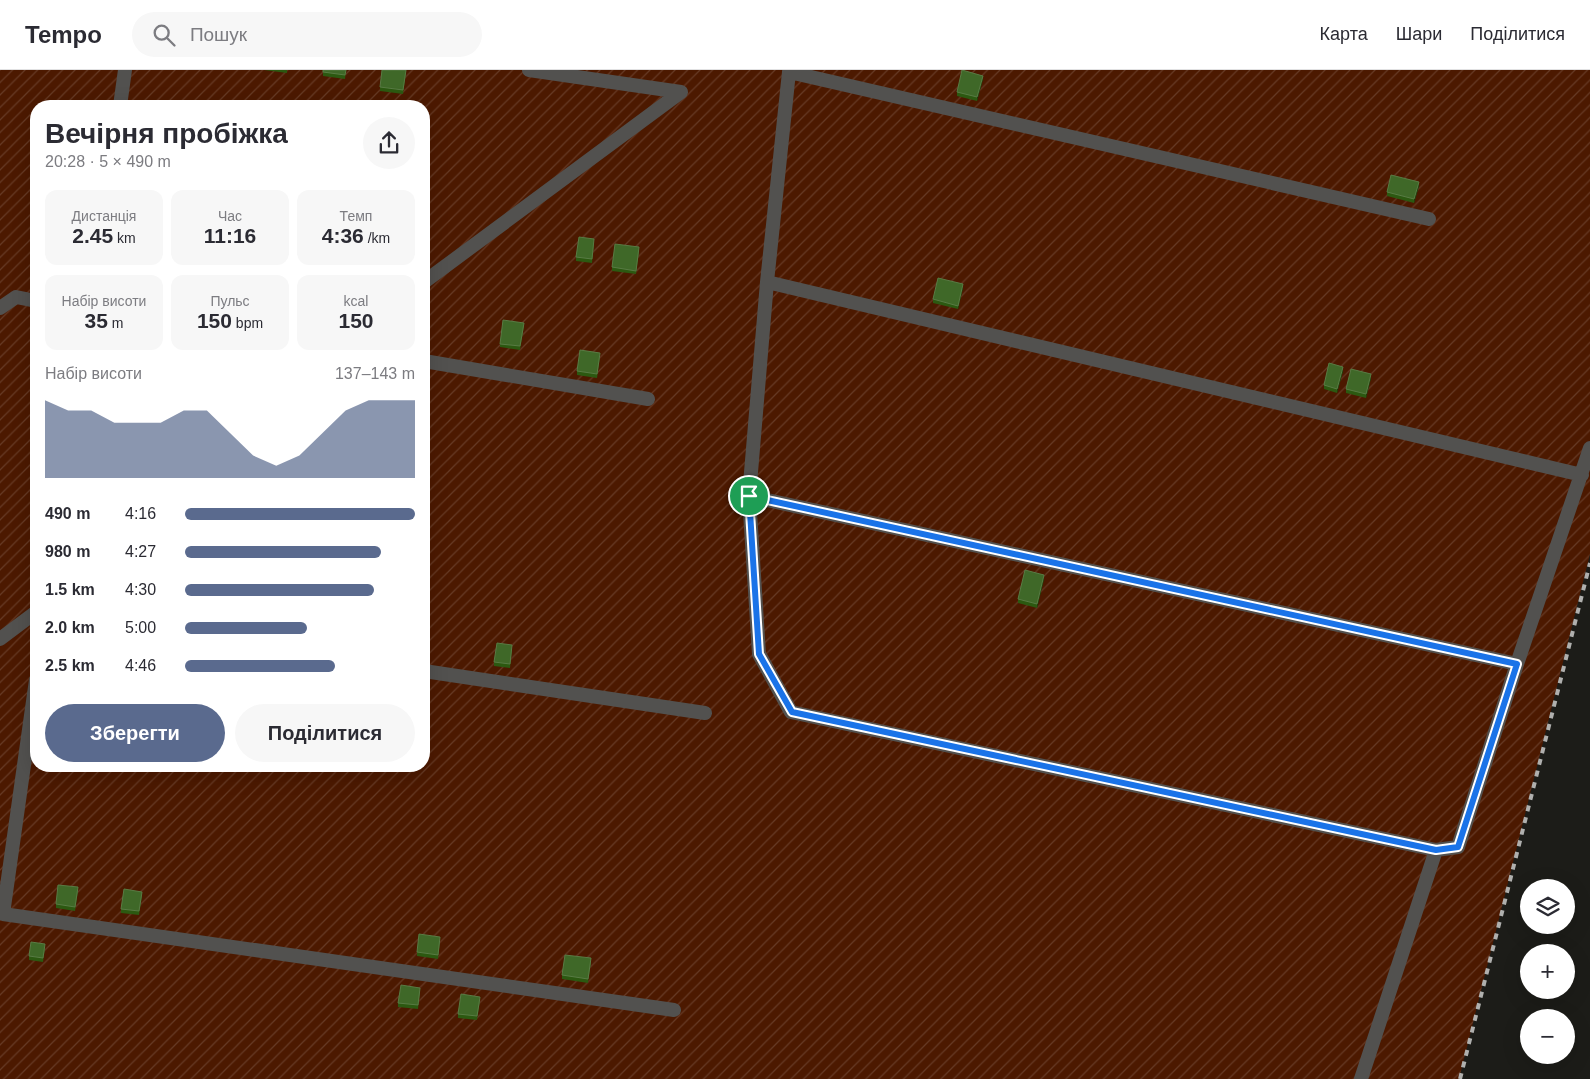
<!DOCTYPE html>
<html lang="uk">
<head>
<meta charset="utf-8">
<style>
	:root { --surface:#fff; --page:#f7f7f7; --text:#2b2b33; --muted:#7c7c81; --line:#e1e1e2; --accent:#5a6a8e }
	body { margin:0; font-family:Arial,sans-serif; background:var(--page); color:var(--text); height:100vh; display:flex; flex-direction:column; font-size:19px; white-space:nowrap }
	* { box-sizing:border-box; margin:0 }
	p { font-size:16px; color:var(--muted) }
	.icon { flex:none; width:28px; height:28px; fill:none; stroke:currentColor; stroke-width:2; stroke-linecap:round; stroke-linejoin:round }
	.map { position:relative; flex:1; overflow:hidden }
	.side { position:absolute; left:30px; top:30px; width:400px; height:672px; display:flex; flex-direction:column; background:var(--surface); border-radius:20px; box-shadow:0 5px 20px #0002 }
	.side>* { flex:none }
	.fabs { position:absolute; left:1520px; top:809px; display:grid; gap:10px }
	.fabs a { display:grid; place-items:center; width:55px; height:55px; border-radius:50%; background:var(--surface); box-shadow:0 5px 20px #0002; font-size:25px }
	.pin { position:absolute; display:grid; place-items:center; width:42px; height:42px; color:#fff; margin:-21px; border:2px solid #fff; border-radius:50%; box-shadow:0 1px 5px #0007 }
	.round { display:grid; place-items:center; flex:none; width:52px; height:52px; border-radius:26px; background:var(--page) }
	.head { display:flex; align-items:center; justify-content:space-between; height:85px; padding:0 15px }
	h1 { font-size:28px; font-weight:700; line-height:38px }
	.metrics { display:grid; grid-template-columns:repeat(3,1fr); gap:8px; height:85px; padding:5px 15px }
	.metrics div { display:grid; align-content:center; border-radius:12px; background:var(--page); text-align:center }
	.metrics b { font-size:21px; font-weight:700 }
	.metrics small { font-size:14px; font-weight:400 }
	.metrics p { font-size:14px }
	.chart { height:140px; padding:10px 15px }
	.chart p { display:flex; justify-content:space-between }
	.chart svg { width:100%; height:90px; margin-top:5px; fill:var(--accent); opacity:.7 }
	.button { display:flex; gap:10px; margin-top:auto; padding:10px 15px }
	.button a { flex:1; height:58px; border-radius:30px; background:var(--accent); color:#fff; font-size:20px; font-weight:700; line-height:58px; text-align:center }
	.button a+a { background:var(--page); color:var(--text) }
	ul { padding:0 15px; list-style:none; font-size:16px }
	li { display:grid; grid-template-columns:80px 60px 1fr; align-items:center; height:38px }
	li i { height:12px; border-radius:6px; background:var(--accent) }
	header { display:flex; align-items:center; gap:30px; box-sizing:border-box; height:70px; padding:0 25px; background:var(--surface); border-bottom:1px solid var(--line) }
	header strong { font-size:24px }
	nav { display:flex; gap:28px; margin-inline-start:auto; font-size:18px }
	.search { width:350px; height:45px; background:var(--page); display:flex; align-items:center; gap:12px; box-sizing:border-box; padding:0 18px; border-radius:28px; color:var(--muted); font-size:19px }
	.map>svg:first-child { display:block }
	.garden { fill:url(#garden-furrows); fill-rule:evenodd }
	.lines { fill:none; stroke-linecap:round; stroke-linejoin:round }
	.lane { stroke:#52514f; stroke-width:14 }
	.rail { stroke:#b0b0ae; stroke-width:4; stroke-dasharray:6 6; stroke-linecap:butt }
	.wall { fill:#2c5911 }
	.shaded-wall { fill:#1d3b0b }
	.building { fill:#3f6828; stroke:#587b44 }
	.route-casing { stroke:#fff; stroke-width:10 }
	.route { stroke:#1a73e8; stroke-width:6 }
</style>
</head>
<body>
<header>
<strong>Tempo</strong>
<div class="search"><svg class="icon" aria-label="search" viewBox="0 0 24 24"><circle cx="10" cy="10" r="6"/><path d="M15 15l6 6"/></svg>Пошук</div>
<nav><a>Карта</a><a>Шари</a><a>Поділитися</a></nav>
</header>
<div class="map">
<svg width="1590" height="1009" viewBox="0 0 1590 1009">
	<defs>
		<pattern id="garden-furrows" width="10" height="10" patternUnits="userSpaceOnUse" patternTransform="scale(1.25)"><rect width="10" height="10" fill="#4c1900"/><path d="M-1 1l2-2M0 10L10 0M9 11l2-2" fill="none" stroke="#663a25"/></pattern>
	</defs>
	<rect width="100%" height="100%" fill="#1c1c18"/>
	<path class="garden" d="M 0,0 L 1590,0 L 1590,484 L 1459,1009 L 0,1009 ZM 36,36 L 424,36 L 424,696 L 36,696 Z"/>
	<g class="lines">
		<path class="lane" d="M 529,0 L 681,22
			M 792,0 L 789,2 L 767,212 L 749,426 L 759,584 L 791,642 L 1436,780
			M 789,2 L 1429,149
			M 120,36 L 125,0
			M 424,212 L 681,22
			M 767,212 L 1582,405
			M 0,238 L 16,227 L 36,231
			M 424,291 L 648,329
			M 749,426 L 1517,594
			M 0,569 L 36,542
			M 424,601 L 705,643
			M 36,610 L 3,844 L 674,940
			M 1361,1009 L 1436,780 L 1458,777 L 1517,594 L 1590,378"/>
		<path class="rail" d="M 1460,1009 L 1590,493"/>
	</g>
	<path class="wall" d="M 264,0 L 287,0 L 287,3 Z
		M 323,0 L 346,0 L 345,9 L 323,6 Z
		M 406,2 L 403,24 L 380,21 L 380,17 Z
		M 983,9 L 977,31 L 957,26 L 957,22 Z
		M 1419,116 L 1414,133 L 1387,126 L 1387,122 Z
		M 594,173 L 592,193 L 576,191 L 576,187 Z
		M 639,181 L 636,204 L 612,201 L 612,197 Z
		M 963,218 L 958,239 L 933,233 L 933,229 Z
		M 524,256 L 520,280 L 500,277 L 500,274 Z
		M 600,287 L 597,308 L 577,305 L 577,301 Z
		M 1343,301 L 1337,323 L 1324,319 L 1324,315 Z
		M 1371,308 L 1366,328 L 1346,323 L 1346,319 Z
		M 1044,509 L 1037,538 L 1018,533 L 1018,529 Z
		M 512,579 L 510,598 L 494,596 L 494,592 Z
		M 78,821 L 75,841 L 56,838 L 56,834 Z
		M 142,826 L 139,845 L 121,843 L 121,839 Z
		M 440,871 L 438,889 L 417,886 L 417,882 Z
		M 45,878 L 43,892 L 29,890 L 29,886 Z
		M 591,892 L 588,913 L 562,909 L 562,905 Z
		M 420,922 L 418,939 L 398,937 L 398,933 Z
		M 480,931 L 477,950 L 458,948 L 458,944 Z"/>
	<path class="shaded-wall" d="M 983,6 L 983,9 L 977,31 L 977,27 Z
		M 1419,112 L 1419,116 L 1414,133 L 1414,129 Z
		M 963,214 L 963,218 L 958,239 L 958,236 Z
		M 1343,297 L 1343,301 L 1337,323 L 1337,319 Z
		M 1371,304 L 1371,308 L 1366,328 L 1366,324 Z
		M 1044,505 L 1044,509 L 1037,538 L 1037,534 Z"/>
	<path class="building" d="M 323,0 L 346,0 L 345,5 L 323,2 Z
		M 382,0 L 406,0 L 403,20 L 380,17 Z
		M 962,0 L 983,6 L 977,27 L 957,22 Z
		M 1391,105 L 1419,112 L 1414,129 L 1387,122 Z
		M 579,167 L 594,169 L 592,189 L 576,187 Z
		M 615,174 L 639,177 L 636,201 L 612,197 Z
		M 938,208 L 963,214 L 958,236 L 933,229 Z
		M 503,250 L 524,253 L 520,276 L 500,274 Z
		M 580,280 L 600,283 L 597,304 L 577,301 Z
		M 1329,293 L 1343,297 L 1337,319 L 1324,315 Z
		M 1351,299 L 1371,304 L 1366,324 L 1346,319 Z
		M 1025,500 L 1044,505 L 1037,534 L 1018,529 Z
		M 497,573 L 512,575 L 510,594 L 494,592 Z
		M 58,815 L 78,817 L 75,837 L 56,834 Z
		M 124,819 L 142,822 L 139,841 L 121,839 Z
		M 419,864 L 440,867 L 438,885 L 417,882 Z
		M 31,872 L 45,874 L 43,888 L 29,886 Z
		M 565,885 L 591,888 L 588,909 L 562,905 Z
		M 401,915 L 420,918 L 418,935 L 398,933 Z
		M 461,924 L 480,927 L 477,946 L 458,944 Z"/>
	<g class="lines">
		<defs>
			<path id="route" d="M 749,426 L 1517,594 L 1458,777 L 1436,780 L 792,642 L 759,584 Z"/>
		</defs>
		<use href="#route" class="route-casing"/>
		<use href="#route" class="route"/>
	</g>
</svg>
<div class="fabs">
<a><svg class="icon" aria-label="layers" viewBox="0 0 24 24"><path d="M12 4l9 5-9 5-9-5zM3 14l9 5 9-5"/></svg></a>
<a>+</a>
<a>−</a>
</div>
<div class="pin" style="left:749px;top:426px;background:#1e9e55"><svg class="icon" aria-label="arrive" viewBox="0 0 24 24"><path d="M6 21V4h12l-3 4 3 4H6"/></svg></div>
<section class="side">
<div class="head"><div><h1>Вечірня пробіжка</h1><p>20:28 · 5 × 490 m</p></div><a class="round"><svg class="icon" aria-label="share" viewBox="0 0 24 24"><path d="M12 15V3M7 8l5-5 5 5M5 13v7h14v-7"/></svg></a></div>
<div class="metrics">
<div><p>Дистанція</p><b>2.45<small> km</small></b></div>
<div><p>Час</p><b>11:16</b></div>
<div><p>Темп</p><b>4:36<small> /km</small></b></div>
</div>
<div class="metrics">
<div><p>Набір висоти</p><b>35<small> m</small></b></div>
<div><p>Пульс</p><b>150<small> bpm</small></b></div>
<div><p>kcal</p><b>150</b></div>
</div>
<div class="chart"><p><span>Набір висоти</span>137–143 m</p>
<svg viewBox="0 0 160 44" preserveAspectRatio="none"><path d="M0 44V6L10 11L20 11L30 17L40 17L50 17L60 11L70 11L80 22L90 33L100 38L110 33L120 22L130 11L140 6L150 6L160 6V44z"/></svg>
</div>
<ul>
<li><b>490 m</b>4:16<i style="width:100%"></i></li>
<li><b>980 m</b>4:27<i style="width:85%"></i></li>
<li><b>1.5 km</b>4:30<i style="width:82%"></i></li>
<li><b>2.0 km</b>5:00<i style="width:53%"></i></li>
<li><b>2.5 km</b>4:46<i style="width:65%"></i></li>
</ul>
<div class="button"><a>Зберегти</a><a>Поділитися</a></div>
</section>
</div>
</body>
</html>
